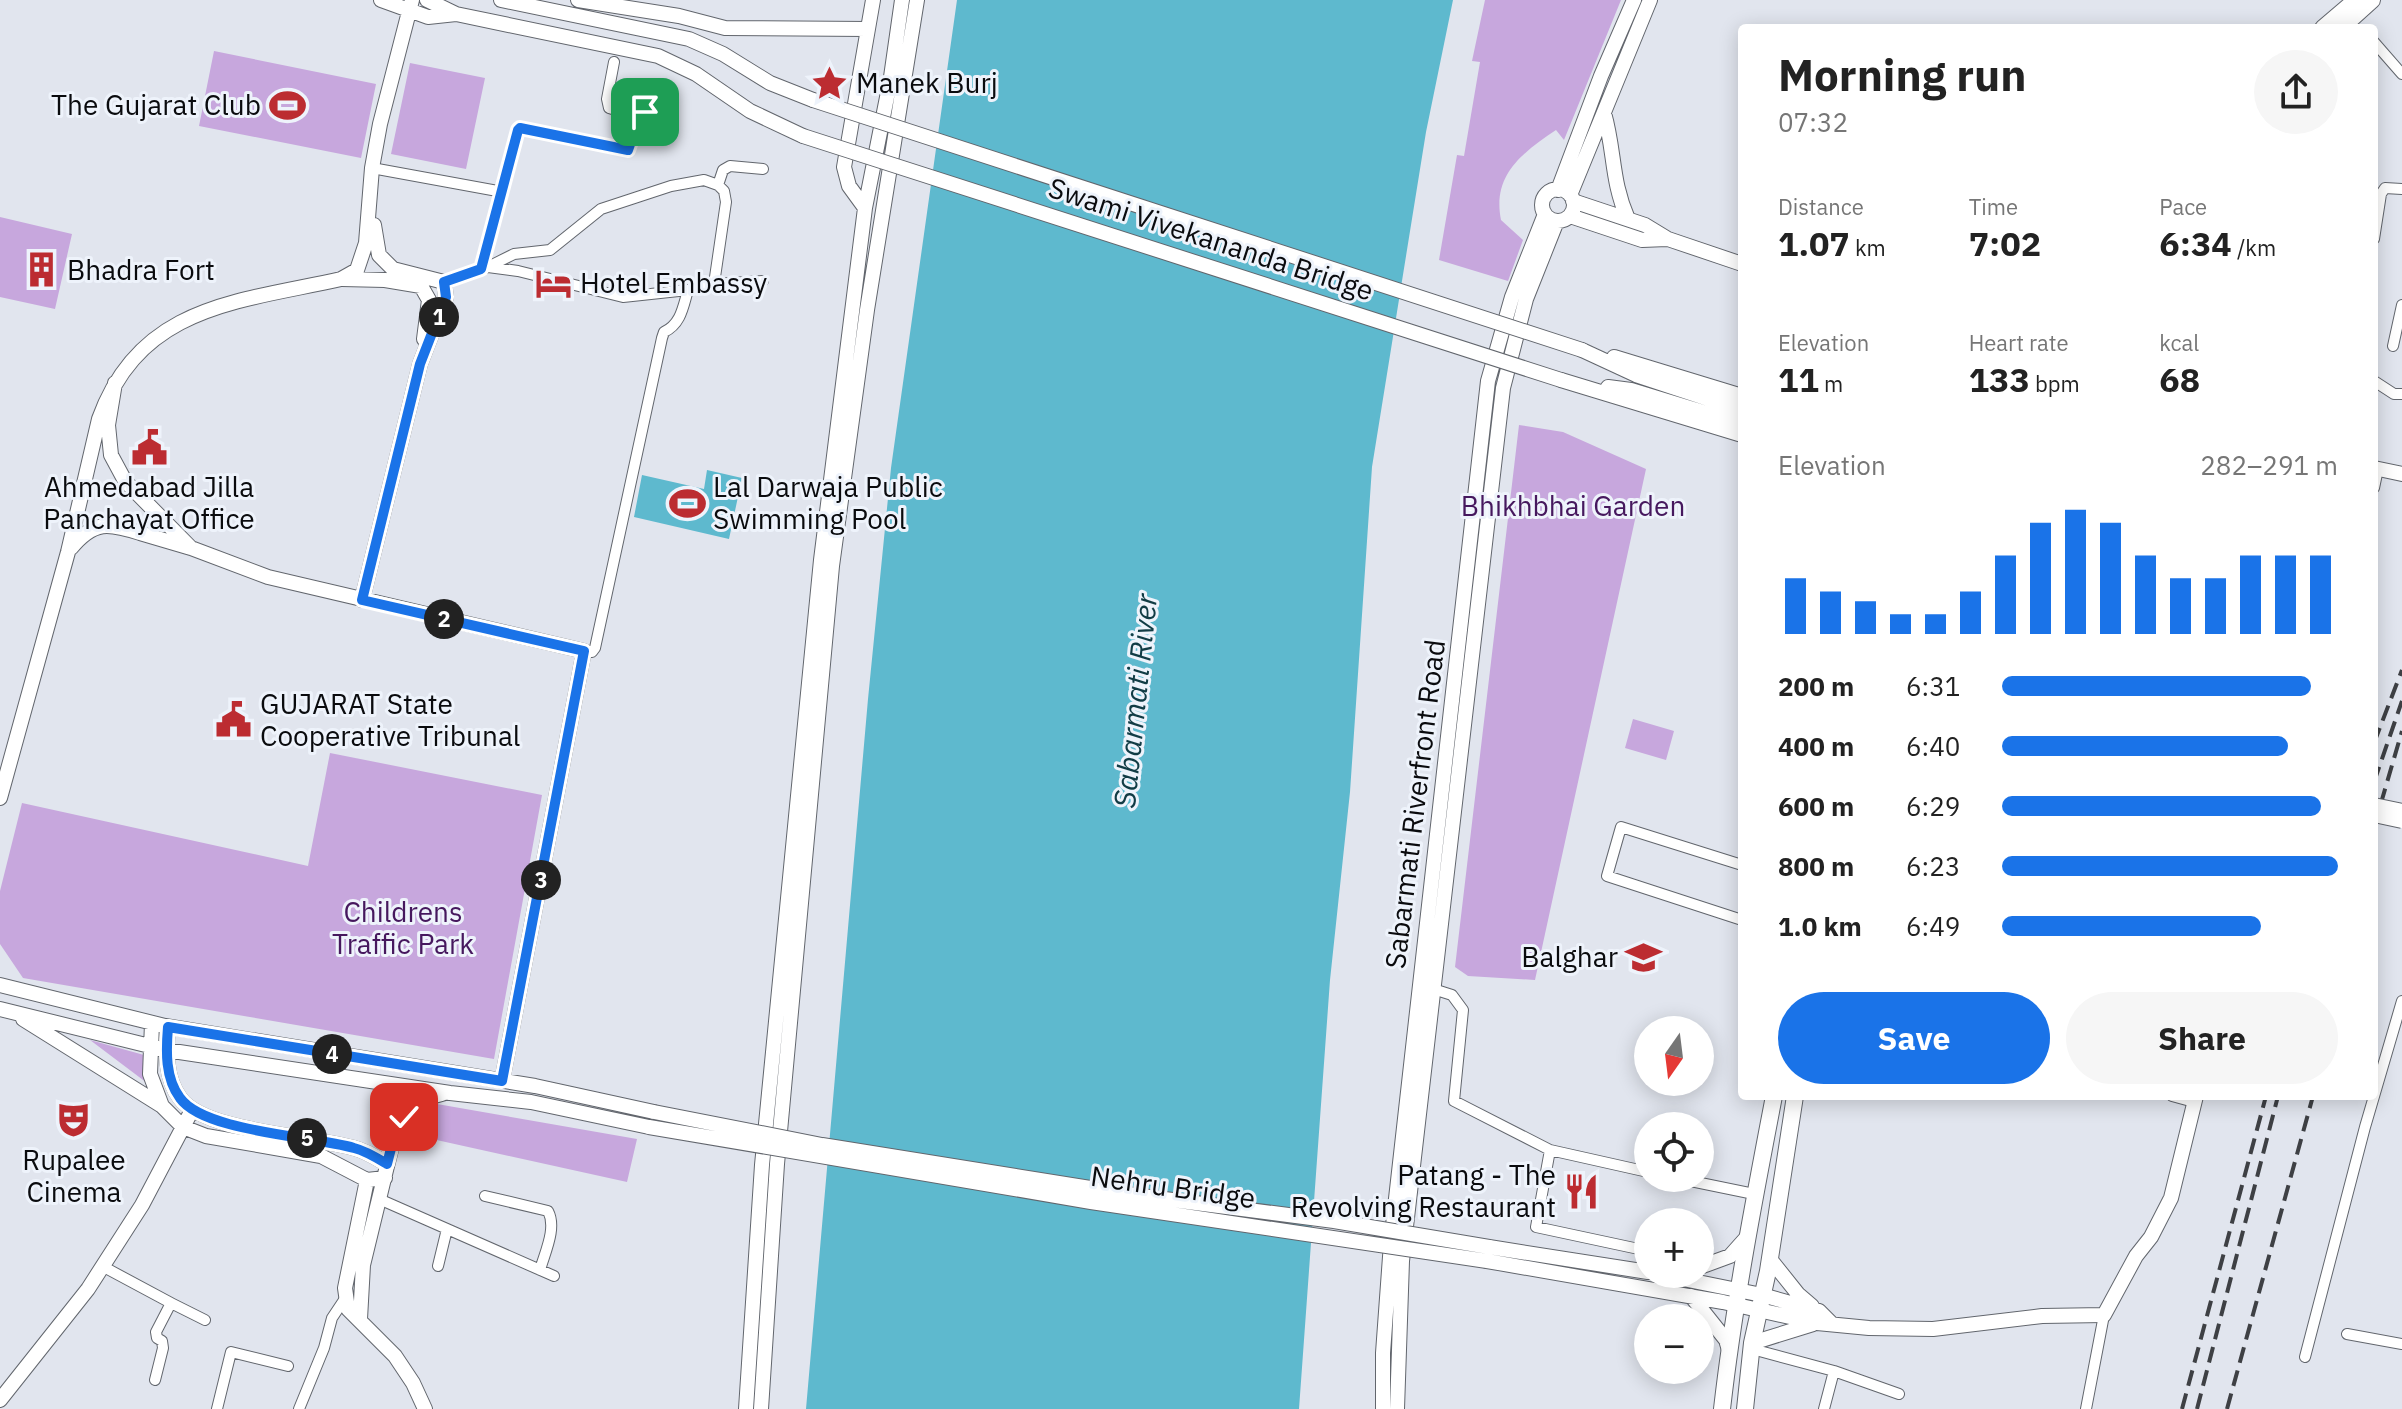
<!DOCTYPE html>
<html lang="en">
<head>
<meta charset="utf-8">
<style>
	:root { --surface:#fff; --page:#f6f6f6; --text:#222; --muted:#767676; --accent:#1a73e8 }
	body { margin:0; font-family:"IBM Plex Sans",sans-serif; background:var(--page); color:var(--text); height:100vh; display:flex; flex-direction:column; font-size:30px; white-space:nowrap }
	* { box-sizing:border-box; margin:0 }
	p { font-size:26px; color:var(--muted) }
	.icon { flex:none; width:44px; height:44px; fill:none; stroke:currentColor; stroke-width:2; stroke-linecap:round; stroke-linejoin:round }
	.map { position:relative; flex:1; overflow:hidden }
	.side { position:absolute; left:1738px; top:24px; width:640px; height:1076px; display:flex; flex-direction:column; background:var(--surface); border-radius:8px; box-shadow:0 4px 20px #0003 }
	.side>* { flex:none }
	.needle { width:52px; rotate:194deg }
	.buttons { position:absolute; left:1634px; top:1016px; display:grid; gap:16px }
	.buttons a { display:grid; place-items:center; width:80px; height:80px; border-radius:50%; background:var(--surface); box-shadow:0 4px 20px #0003; font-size:40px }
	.pin { position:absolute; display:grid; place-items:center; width:68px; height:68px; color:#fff; margin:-34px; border-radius:16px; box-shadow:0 4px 12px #0006 }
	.km { position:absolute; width:40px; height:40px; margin:-20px; border-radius:50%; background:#222; color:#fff; font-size:22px; line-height:40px; text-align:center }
	.round { display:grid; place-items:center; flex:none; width:84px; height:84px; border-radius:42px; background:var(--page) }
	.headline { display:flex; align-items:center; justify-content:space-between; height:136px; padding:0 40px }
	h1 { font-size:44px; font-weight:700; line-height:60px }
	.stats { display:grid; grid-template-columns:repeat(3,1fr); gap:12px; height:136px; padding:8px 40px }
	.stats div { display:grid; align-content:center }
	.stats b { font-size:34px; font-weight:700 }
	.stats small { font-size:22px; font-weight:400 }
	.stats p { font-size:22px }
	.chart { height:224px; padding:16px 40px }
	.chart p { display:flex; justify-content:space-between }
	.chart svg { width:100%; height:144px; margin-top:8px; stroke:var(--accent); stroke-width:6 }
	.action { display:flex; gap:16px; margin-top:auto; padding:16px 40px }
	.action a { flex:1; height:92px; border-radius:48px; background:var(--accent); color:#fff; font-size:32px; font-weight:700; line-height:92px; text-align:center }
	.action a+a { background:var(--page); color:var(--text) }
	ul { padding:0 40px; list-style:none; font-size:26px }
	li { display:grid; grid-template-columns:128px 96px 1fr; align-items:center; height:60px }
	li i { height:20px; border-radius:10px; background:var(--accent) }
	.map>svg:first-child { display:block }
	.green { fill:#c7a7dd }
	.water { fill:#5eb9ce }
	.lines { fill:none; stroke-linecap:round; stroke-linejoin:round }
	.street-casing { stroke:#62666d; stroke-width:12 }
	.secondary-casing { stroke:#62666d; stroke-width:16 }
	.primary-casing { stroke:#62666d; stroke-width:18 }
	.street { stroke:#fff; stroke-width:10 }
	.secondary { stroke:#fff; stroke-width:14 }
	.primary { stroke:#fff; stroke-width:16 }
	.rail { stroke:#3e4044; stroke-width:4; stroke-dasharray:16 8; stroke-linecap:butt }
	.secondary-bridge-casing { stroke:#62666d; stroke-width:16; stroke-linecap:butt }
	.secondary-bridge { stroke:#fff; stroke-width:14 }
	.route-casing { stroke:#fff; stroke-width:16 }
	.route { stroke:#1a73e8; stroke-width:10 }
	.labels { text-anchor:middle; stroke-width:6; stroke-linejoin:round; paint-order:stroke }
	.poi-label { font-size:28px; fill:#0a0b0e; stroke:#eef3fb; text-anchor:start }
	.street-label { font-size:28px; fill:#0a0b0e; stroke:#eef3fb }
	.park-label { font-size:28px; fill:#46185e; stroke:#eef3fb }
	.water-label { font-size:30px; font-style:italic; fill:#113c45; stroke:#eef3fb }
</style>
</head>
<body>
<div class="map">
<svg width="2402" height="1409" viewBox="0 0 2402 1409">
	<rect width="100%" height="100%" fill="#e1e5ee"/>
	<path class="green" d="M 1485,0 L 1621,0 L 1564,140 L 1556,130 C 1522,153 1492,175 1501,220 L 1523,240 L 1508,281 L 1439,260 L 1457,155 L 1464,156 L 1480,62 L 1472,61 Z
		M 214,51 L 376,84 L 361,158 L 199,126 Z
		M 410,63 L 485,78 L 466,169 L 391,154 Z
		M 0,217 L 72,234 L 55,309 L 0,297 Z
		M 1519,425 L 1563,432 L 1646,469 L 1535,980 L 1468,976 L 1455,967 Z
		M 1633,719 L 1674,731 L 1666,760 L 1625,748 Z
		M 330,753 L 542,795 L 494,1059 L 23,978 L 0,944 L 0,891 L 22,803 L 308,866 Z
		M 90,1040 L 144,1055 L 151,1086 Z
		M 437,1104 L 637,1139 L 627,1182 L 423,1137 L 415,1126 Z"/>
	<path class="water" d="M 957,0 L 1453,0 L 1426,132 L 1372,467 L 1350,792 L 1330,980 L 1299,1409 L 806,1409 L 868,699 L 891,468 Z
		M 707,470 L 742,478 L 729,539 L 634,517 L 642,475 L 704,489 Z"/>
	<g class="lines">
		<defs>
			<path id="street" d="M 2374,42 L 2402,74
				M 614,62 L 607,99 L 609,108 L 639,117
				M 372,168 L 503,192
				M 718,185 L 723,170 L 730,166 L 763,169
				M 2374,239 L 2381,194 L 2385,188 L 2402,189
				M 488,267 L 514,254 L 550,250 L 601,209 L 671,186 L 704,180 L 718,185 L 724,191 L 726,202 L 714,284
				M 481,269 L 518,130 L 520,128 L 628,150 L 641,113 L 671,114
				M 444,282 L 488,267 L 518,271 L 623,297 L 688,290 L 714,284 L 763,281
				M 2393,346 L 2402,305
				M 2374,381 L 2394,394 L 2402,394
				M 2374,488 L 2378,469
				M 584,651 L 592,652 L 595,648 L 662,338 L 664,332 C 681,324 683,307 688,290
				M 1742,865 L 1621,827 L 1607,876 L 1742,920
				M 1430,988 L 1452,995 L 1463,1010 L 1454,1101 L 1550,1150
				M 2172,1096 L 2194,1102
				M 1648,1172 L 1550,1150 L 1536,1227 L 1648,1251
				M 1676,1178 L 1754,1194
				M 485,1196 L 548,1211 C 557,1228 545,1252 540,1270
				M 379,1199 L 554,1276
				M 102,1266 L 171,1303 L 156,1332 L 157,1338 L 162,1341 L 163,1348 L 155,1380
				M 438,1266 L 447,1229
				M 171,1303 L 205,1320
				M 2347,1334 L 2402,1344
				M 1752,1349 L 1834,1371 L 1824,1409
				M 2305,1357 L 2365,1127 L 2402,1001
				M 1834,1371 L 1899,1394
				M 217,1409 L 231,1352 L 288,1366
				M 299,1409 L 324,1348 L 332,1318 L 346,1297
				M 2086,1409 L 2104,1315"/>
			<path id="secondary" d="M 381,0 L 428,17 L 456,14
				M 427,0 L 456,14 L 658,56 L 696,74 L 750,111 L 803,136
				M 501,0 L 689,39 L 723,54 L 770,83 L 813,100
				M 578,0 L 679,16 L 725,28 L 868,29
				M 1604,113 C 1615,151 1611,181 1628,219
				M1542 205a16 16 0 1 1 32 0a16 16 0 1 1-32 0Z
				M 1558,190 L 1601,76 L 1634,0
				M 1570,195 L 1650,0
				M 1573,201 L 1645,225 L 1668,239 L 1742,264
				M 865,208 L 849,186 L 844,167 L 873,0
				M 1570,216 L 1642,240 L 1667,239
				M 342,279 L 385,280 L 421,286 L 429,300 L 424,339
				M 1582,350 L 1636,375 L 1742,410
				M 1614,357 L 1742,396
				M 1561,380 L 1742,435
				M 115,383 L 108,425 L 111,455 L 125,481 L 191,548 L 268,577 L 584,651 L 502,1081
				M 1608,387 L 1631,390 L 1742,424
				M 2374,468 L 2402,474
				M 71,548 C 94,520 109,523 140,533 C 157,538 174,543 191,548
				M 362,600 L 420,364 L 446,297 L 444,282 L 393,269 L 379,255 L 374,225
				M 0,798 L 68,552 L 99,419 C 140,305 238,302 341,279 L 357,270 L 366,243 L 372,168 L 380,124 L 412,0
				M 0,985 L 165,1026 L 535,1086 L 654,1112
				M 0,1009 L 166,1050 L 450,1093 L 531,1102 L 649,1127
				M 23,1019 L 162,1106
				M 152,1023 L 150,1074 L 162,1106 L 183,1127 L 206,1136 L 321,1156 L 367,1180 L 385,1178
				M 168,1027 C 166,1051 165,1078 180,1098 C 204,1132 313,1136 354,1148 C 366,1151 377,1158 387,1164
				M 367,1180 L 345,1288 L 348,1309 L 395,1356 L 413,1383 L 425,1409
				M 1489,1247 L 1648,1272
				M 1770,1259 L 1798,1294 L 1812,1306
				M 1487,1261 L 1723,1302 L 1817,1323 L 1869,1328 L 1933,1329 L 2042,1316 L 2104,1315 L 2136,1256 L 2151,1237 L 2171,1198 L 2196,1096
				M 1700,1267 L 1730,1256 L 1747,1237
				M 1658,1274 L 1762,1295 L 1819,1311 L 1832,1324
				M 1691,1296 L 1726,1340 L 1729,1350
				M 360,1319 L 363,1265 L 395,1133 C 406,1112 418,1099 442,1094
				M 1752,1343 L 1813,1324
				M 0,1400 L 88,1289 L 142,1205 L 192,1110
				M 746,1409 L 762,1165 L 821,560 L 865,208 L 891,77 L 902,0
				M 761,1409 L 777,1164 L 832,566 L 867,310 L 917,0
				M 1383,1409 L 1383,1353 L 1391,1243 L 1488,381 L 1512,297 L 1545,214
				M 1397,1409 L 1402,1261 L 1503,388 L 1526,299 L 1557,221"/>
			<path id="primary" d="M 2323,28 L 2356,0
				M 2341,28 L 2372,0
				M 1722,1409 C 1734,1304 1754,1200 1774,1096
				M 1745,1409 L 1752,1343 L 1768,1271 L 1795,1096"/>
		</defs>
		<use href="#street" class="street-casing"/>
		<use href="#secondary" class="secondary-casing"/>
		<use href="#primary" class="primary-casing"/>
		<use href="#street" class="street"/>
		<use href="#secondary" class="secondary"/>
		<use href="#primary" class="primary"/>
		<path class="rail" d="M 2374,743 L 2402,670
			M 2374,782 L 2402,701
			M 2374,827 L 2402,731
			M 2182,1409 L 2266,1096
			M 2197,1409 L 2278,1096
			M 2227,1409 L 2313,1096"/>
		<defs>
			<path id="secondary-bridge" d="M 813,100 L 1582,350
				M 803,136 L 1561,380
				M 2374,805 L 2402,811
				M 2374,815 L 2402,821
				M 654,1112 L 822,1145 L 1134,1195 L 1334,1221 L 1489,1247
				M 649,1127 L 1091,1202 L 1487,1261"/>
		</defs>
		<use href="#secondary-bridge" class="secondary-bridge-casing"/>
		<use href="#secondary-bridge" class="secondary-bridge"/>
	</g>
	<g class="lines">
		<defs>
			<path id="route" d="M 404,1117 L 395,1133 L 387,1164 C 377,1158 366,1151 354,1148 C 313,1136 204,1132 180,1098 C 165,1078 166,1051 168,1027 L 502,1081 L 584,651 L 362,600 L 420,364 L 446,297 L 444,282 L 481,269 L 518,130 L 520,128 L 628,150 L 641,113 L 645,112"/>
		</defs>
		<use href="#route" class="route-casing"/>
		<use href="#route" class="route"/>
	</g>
	<defs>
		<symbol id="sight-bare" viewBox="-9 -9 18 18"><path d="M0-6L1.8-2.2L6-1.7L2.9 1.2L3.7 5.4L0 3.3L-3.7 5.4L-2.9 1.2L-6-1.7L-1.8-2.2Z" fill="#bc2c31" stroke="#eef3fb" stroke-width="2.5" paint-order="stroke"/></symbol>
		<symbol id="stadium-bare" viewBox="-9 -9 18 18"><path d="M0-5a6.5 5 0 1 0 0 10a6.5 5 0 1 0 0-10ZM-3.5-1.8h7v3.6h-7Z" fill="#bc2c31" stroke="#eef3fb" stroke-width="2.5" paint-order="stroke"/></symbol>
		<symbol id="building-bare" viewBox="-9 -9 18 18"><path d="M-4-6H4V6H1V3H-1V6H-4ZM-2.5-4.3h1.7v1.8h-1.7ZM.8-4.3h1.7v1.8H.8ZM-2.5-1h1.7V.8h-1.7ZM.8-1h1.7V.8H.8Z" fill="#bc2c31" stroke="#eef3fb" stroke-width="2.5" paint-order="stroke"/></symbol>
		<symbol id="hotel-bare" viewBox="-9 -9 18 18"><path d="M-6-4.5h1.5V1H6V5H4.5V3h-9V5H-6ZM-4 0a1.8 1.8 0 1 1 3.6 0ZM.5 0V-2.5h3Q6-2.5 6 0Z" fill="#bc2c31" stroke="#eef3fb" stroke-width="2.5" paint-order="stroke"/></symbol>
		<symbol id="civic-bare" viewBox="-9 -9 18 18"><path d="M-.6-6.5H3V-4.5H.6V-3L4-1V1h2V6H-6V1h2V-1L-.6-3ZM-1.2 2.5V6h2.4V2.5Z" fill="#bc2c31" stroke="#eef3fb" stroke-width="2.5" paint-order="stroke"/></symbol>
		<symbol id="school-bare" viewBox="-9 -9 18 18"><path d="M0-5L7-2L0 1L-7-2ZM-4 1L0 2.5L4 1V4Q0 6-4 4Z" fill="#bc2c31" stroke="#eef3fb" stroke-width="2.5" paint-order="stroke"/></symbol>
		<symbol id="theatre-bare" viewBox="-9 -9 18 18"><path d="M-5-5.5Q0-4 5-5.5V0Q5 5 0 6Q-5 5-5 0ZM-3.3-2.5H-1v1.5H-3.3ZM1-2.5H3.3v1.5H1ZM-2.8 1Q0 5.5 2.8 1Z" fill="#bc2c31" stroke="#eef3fb" stroke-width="2.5" paint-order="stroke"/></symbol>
		<symbol id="restaurant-bare" viewBox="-9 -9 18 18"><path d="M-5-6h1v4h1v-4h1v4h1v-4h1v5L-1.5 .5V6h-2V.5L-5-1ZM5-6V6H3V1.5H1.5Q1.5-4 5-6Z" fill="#bc2c31" stroke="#eef3fb" stroke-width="2.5" paint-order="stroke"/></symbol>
	</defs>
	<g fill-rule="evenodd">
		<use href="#sight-bare" x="804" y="58" width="51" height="51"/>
		<use href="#stadium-bare" x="262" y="80" width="51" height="51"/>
		<use href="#building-bare" x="16" y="244" width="51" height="51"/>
		<use href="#hotel-bare" x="528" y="258" width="51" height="51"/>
		<use href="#civic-bare" x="124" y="422" width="51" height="51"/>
		<use href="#stadium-bare" x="662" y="478" width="51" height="51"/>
		<use href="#civic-bare" x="208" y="694" width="51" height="51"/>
		<use href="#school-bare" x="1618" y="932" width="51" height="51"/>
		<use href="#theatre-bare" x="48" y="1094" width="51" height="51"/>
		<use href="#restaurant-bare" x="1556" y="1166" width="51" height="51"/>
	</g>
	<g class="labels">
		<g class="poi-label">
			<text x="856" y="93">Manek Burj</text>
			<text x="261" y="115" text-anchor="end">The Gujarat Club</text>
			<text x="67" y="280">Bhadra Fort</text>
			<text x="580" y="293">Hotel Embassy</text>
			<text x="149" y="497" text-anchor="middle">Ahmedabad Jilla<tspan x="149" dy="32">Panchayat Office</tspan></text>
			<text x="713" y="497">Lal Darwaja Public<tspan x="713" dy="32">Swimming Pool</tspan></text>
			<text x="260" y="714">GUJARAT State<tspan x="260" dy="32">Cooperative Tribunal</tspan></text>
			<text x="1618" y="967" text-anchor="end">Balghar</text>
			<text x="74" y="1170" text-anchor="middle">Rupalee<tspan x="74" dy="32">Cinema</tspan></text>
			<text x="1556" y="1185" text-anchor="end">Patang - The<tspan x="1556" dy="32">Revolving Restaurant</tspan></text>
		</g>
		<g class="street-label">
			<text transform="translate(1211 239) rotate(18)" y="10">Swami Vivekananda Bridge</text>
			<text transform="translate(1415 804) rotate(-83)" y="10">Sabarmati Riverfront Road</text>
			<text transform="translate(1173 1187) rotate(8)" y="10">Nehru Bridge</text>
		</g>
		<g class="park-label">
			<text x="1573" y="516">Bhikhbhai Garden</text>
			<text x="403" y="922">Childrens<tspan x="403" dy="32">Traffic Park</tspan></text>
		</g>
		<g class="water-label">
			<text transform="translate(1136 701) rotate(-84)" y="10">Sabarmati River</text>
		</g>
	</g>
</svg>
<div class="buttons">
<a><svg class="needle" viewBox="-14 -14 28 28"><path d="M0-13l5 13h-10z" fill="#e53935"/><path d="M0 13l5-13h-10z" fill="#767676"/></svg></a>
<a><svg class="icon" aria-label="locate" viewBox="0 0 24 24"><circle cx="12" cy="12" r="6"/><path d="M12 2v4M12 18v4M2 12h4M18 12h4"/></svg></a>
<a>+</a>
<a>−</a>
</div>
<div class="pin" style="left:645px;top:112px;background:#1e9e55"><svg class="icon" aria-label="arrive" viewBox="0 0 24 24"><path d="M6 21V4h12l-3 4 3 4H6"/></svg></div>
<div class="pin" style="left:404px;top:1117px;background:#d93025"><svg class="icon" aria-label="check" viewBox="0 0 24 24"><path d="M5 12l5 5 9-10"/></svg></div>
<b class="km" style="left:439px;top:317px">1</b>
<b class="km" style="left:444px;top:619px">2</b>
<b class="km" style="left:541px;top:880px">3</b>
<b class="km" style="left:332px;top:1054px">4</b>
<b class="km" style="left:307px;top:1138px">5</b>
<section class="side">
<div class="headline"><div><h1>Morning run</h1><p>07:32</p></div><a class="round"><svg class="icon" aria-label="share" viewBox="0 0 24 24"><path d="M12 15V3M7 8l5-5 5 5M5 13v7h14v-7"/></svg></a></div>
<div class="stats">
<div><p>Distance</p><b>1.07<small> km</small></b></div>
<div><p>Time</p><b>7:02</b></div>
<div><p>Pace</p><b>6:34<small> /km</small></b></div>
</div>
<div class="stats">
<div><p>Elevation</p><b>11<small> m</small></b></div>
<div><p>Heart rate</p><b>133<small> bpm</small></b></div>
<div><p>kcal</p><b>68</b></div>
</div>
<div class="chart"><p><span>Elevation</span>282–291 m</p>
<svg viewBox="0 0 160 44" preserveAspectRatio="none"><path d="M5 44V27M15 44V31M25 44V34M35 44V38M45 44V38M55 44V31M65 44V20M75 44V10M85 44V6M95 44V10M105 44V20M115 44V27M125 44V27M135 44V20M145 44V20M155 44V20"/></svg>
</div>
<ul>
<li><b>200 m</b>6:31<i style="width:92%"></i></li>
<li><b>400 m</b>6:40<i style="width:85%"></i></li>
<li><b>600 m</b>6:29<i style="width:95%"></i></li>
<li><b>800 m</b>6:23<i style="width:100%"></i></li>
<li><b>1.0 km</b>6:49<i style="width:77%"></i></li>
</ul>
<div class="action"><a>Save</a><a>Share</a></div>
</section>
</div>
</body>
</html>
